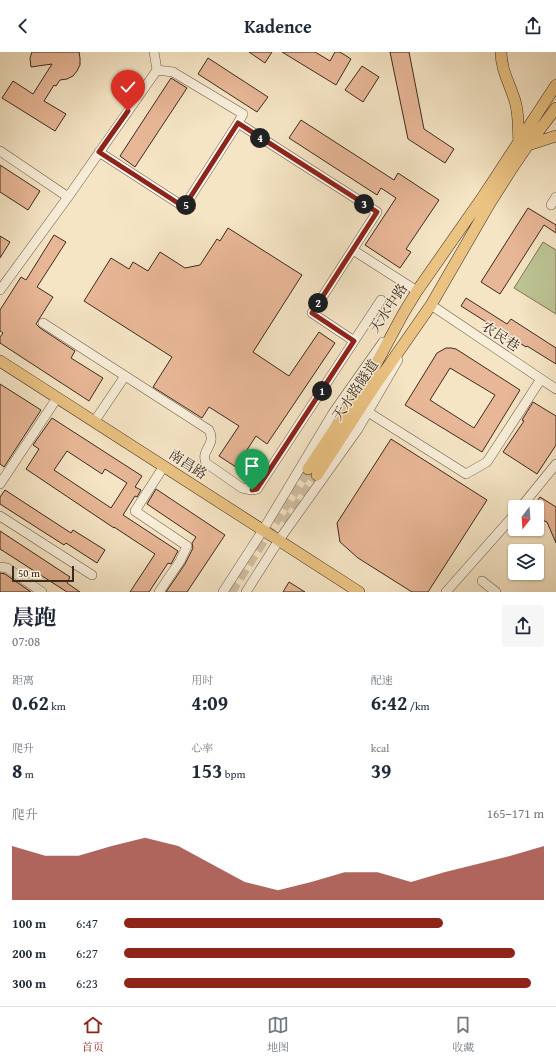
<!DOCTYPE html>
<html lang="zh">
<head>
<meta charset="utf-8">
<style>
	:root { --surface:#fff; --page:#f6f6f7; --text:#1f2937; --muted:#747a83; --line:#e0e1e3; --accent:#8f2418 }
	body { margin:0; font-family:"Gentium Book Plus","Noto Serif SC",serif; background:var(--page); color:var(--text); height:100vh; display:flex; flex-direction:column; font-size:15px; white-space:nowrap }
	* { box-sizing:border-box; margin:0 }
	p { font-size:13px; color:var(--muted) }
	.icon { flex:none; width:22px; height:22px; fill:none; stroke:currentColor; stroke-width:2; stroke-linecap:round; stroke-linejoin:round }
	.map { position:relative; height:540px; overflow:hidden }
	.side { display:flex; flex-direction:column; background:var(--surface); flex:1 }
	.side>* { flex:none }
	.needle { width:26px; rotate:197deg }
	.tools { position:absolute; left:508px; top:448px; display:grid; gap:8px }
	.tools a { display:grid; place-items:center; width:36px; height:36px; border-radius:4px; background:var(--surface); box-shadow:0 1px 3px #0004; font-size:20px }
	.scale { position:absolute; left:12px; bottom:10px; width:62px; box-sizing:border-box; padding-left:4px; border:2px solid #3c2b20; border-top:0; font-size:11px; line-height:14px; white-space:nowrap; color:#3c2b20; -webkit-text-stroke:3px #f8eed9; paint-order:stroke }
	.pin { position:absolute; display:grid; place-items:center; width:34px; height:34px; color:#fff; margin:-41px -17px; border-radius:50% 50% 50% 0; rotate:-45deg; box-shadow:0 0 4px #0007 }
	.pin .icon { rotate:45deg }
	.km { position:absolute; width:20px; height:20px; margin:-10px; border-radius:50%; background:#222; color:#fff; font-size:11px; line-height:20px; text-align:center }
	.round { display:grid; place-items:center; flex:none; width:42px; height:42px; border-radius:4px; background:var(--page) }
	.headline { display:flex; align-items:center; justify-content:space-between; height:68px; padding:0 12px }
	h1 { font-size:22px; font-weight:700; line-height:30px }
	.figures { display:grid; grid-template-columns:repeat(3,1fr); gap:6px; height:68px; padding:4px 12px }
	.figures div { display:grid; align-content:center }
	.figures b { font-size:20px; font-weight:700 }
	.figures small { font-size:11px; font-weight:400 }
	.figures p { font-size:11px }
	.chart { height:112px; padding:8px 12px }
	.chart p { display:flex; justify-content:space-between }
	.chart svg { width:100%; height:72px; margin-top:4px; fill:var(--accent); opacity:.7 }
	ul { padding:0 12px; list-style:none; font-size:13px }
	li { display:grid; grid-template-columns:64px 48px 1fr; align-items:center; height:30px }
	li i { height:10px; border-radius:5px; background:var(--accent) }
	header { display:flex; justify-content:space-between; align-items:center; height:52px; padding:0 12px; background:var(--surface); font-size:18px; font-weight:700 }
	.tab-bar { display:flex; justify-content:space-around; align-items:center; height:56px; border-top:1px solid var(--line); background:var(--surface); font-size:11px; color:var(--muted) }
	.tab-bar a { display:grid; justify-items:center; gap:2px }
	.tab-bar .selected { color:var(--accent) }
	.map>svg:first-child { display:block }
	.green { fill:#bdc494; stroke:#7c785a }
	.building { fill:#e8b797; stroke:#3c2b20; fill-rule:evenodd }
	.lines { fill:none; stroke-linecap:round; stroke-linejoin:round }
	.major-tunnel { stroke:#d0c0a4; stroke-width:11; stroke-dasharray:11 5.5; stroke-linecap:butt }
	.minor-casing { stroke:#6a5a49; stroke-width:10 }
	.major-casing { stroke:#3c2b20; stroke-width:12 }
	.minor { stroke:#f8eed9; stroke-width:9 }
	.major { stroke:#eac282; stroke-width:11 }
	.route-casing { stroke:#fff; stroke-width:8 }
	.route { stroke:#8f2418; stroke-width:5 }
	.labels { text-anchor:middle; stroke-width:3; stroke-linejoin:round; paint-order:stroke }
	.street-label { font-size:14px; fill:#3c2b20; stroke:#f8eed9 }
</style>
</head>
<body>
<header><svg class="icon" aria-label="back" viewBox="0 0 24 24"><path d="M15 5l-7 7 7 7"/></svg>Kadence<svg class="icon" aria-label="share" viewBox="0 0 24 24"><path d="M12 15V3M7 8l5-5 5 5M5 13v7h14v-7"/></svg></header>
<div class="map">
<svg width="556" height="540" viewBox="0 0 556 540">
	<rect width="100%" height="100%" fill="#f5e5c5"/>
	<filter id="stains"><feTurbulence type="fractalNoise" baseFrequency=".005" numOctaves="4"/><feColorMatrix values="0 0 0 0 .2 0 0 0 0 .09 0 0 0 0 .02 0 0 0 .5 -.17"/></filter>
	<radialGradient id="worn" r=".72"><stop offset=".6" stop-color="#630" stop-opacity="0"/><stop offset="1" stop-color="#630" stop-opacity=".3"/></radialGradient>
	<path class="green" d="M 543,190 L 556,198 L 556,262 L 514,236 Z"/>
	<path class="building" d="M 32,0 L 79,0 L 80,6 L 80,13 L 77,19 L 73,24 L 67,27 L 60,28 L 56,34 L 54,33 L 44,49 L 66,62 L 55,79 L 2,46 L 13,29 L 33,42 L 52,12 L 31,15 L 30,6 Z
		M 249,0 L 272,0 L 265,11 Z
		M 282,0 L 315,0 L 330,9 L 335,0 L 340,0 L 351,7 L 336,33 Z
		M 390,0 L 409,0 L 424,77 L 454,97 L 445,111 L 408,87 Z
		M 208,6 L 268,45 L 257,60 L 198,22 Z
		M 362,14 L 379,25 L 363,50 L 345,38 Z
		M 171,26 L 187,36 L 135,115 L 120,104 Z
		M 301,68 L 394,128 L 398,121 L 439,148 L 406,197 L 411,200 L 400,216 L 365,193 L 396,146 L 381,136 L 377,143 L 289,86 Z
		M 0,113 L 40,139 L 28,158 L 0,140 Z
		M 528,156 L 556,173 L 556,181 L 544,173 L 500,242 L 481,230 Z
		M 228,176 L 302,223 L 253,300 L 289,324 L 319,280 L 335,291 L 267,392 L 256,384 L 236,415 L 219,404 L 239,374 L 209,355 L 202,366 L 153,335 L 172,305 L 84,249 L 111,206 L 129,217 L 133,210 L 148,219 L 160,200 L 185,216 L 200,213 L 217,187 L 220,189 Z
		M 54,183 L 66,190 L 37,235 L 53,245 L 36,272 L 40,276 L 75,299 L 71,306 L 103,326 L 89,349 L 0,291 L 0,285 L 3,281 L 0,279 L 0,258 L 21,225 L 26,228 Z
		M 0,184 L 10,190 L 0,206 Z
		M 466,246 L 507,272 L 511,267 L 556,296 L 556,312 L 527,294 L 526,295 L 461,254 Z
		M 446,296 L 451,296 L 456,297 L 520,338 L 482,400 L 405,353 L 437,301 ZM 450,316 L 495,343 L 474,376 L 430,348 Z
		M 0,332 L 41,358 L 4,415 L 0,412 Z
		M 533,350 L 556,364 L 556,393 L 537,422 L 503,400 L 524,369 L 522,368 Z
		M 52,366 L 142,424 L 135,435 L 141,438 L 137,445 L 135,444 L 123,463 L 178,499 L 171,512 L 168,511 L 149,540 L 130,540 L 155,502 L 114,475 L 114,476 L 26,417 L 39,397 L 33,393 ZM 67,399 L 102,422 L 105,417 L 127,431 L 111,456 L 54,418 Z
		M 391,387 L 487,448 L 428,540 L 412,540 L 358,506 L 340,490 L 337,471 Z
		M 156,437 L 225,483 L 187,540 L 166,540 L 185,512 L 193,496 L 192,491 L 196,485 L 147,452 Z
		M 5,438 L 71,481 L 73,478 L 105,498 L 97,511 L 66,491 L 64,493 L 0,452 L 0,445 Z
		M 540,445 L 556,455 L 556,491 L 547,470 L 542,468 L 537,468 L 537,455 L 533,455 Z
		M 0,479 L 70,525 L 67,531 L 80,540 L 67,540 L 0,497 Z
		M 0,521 L 5,522 L 31,540 L 0,540 Z
		M 289,530 L 305,540 L 283,540 Z"/>
	<g class="lines">
		<path class="major-tunnel" d="M 286,472 L 317,423
			M 230,540 L 308,417"/>
		<defs>
			<path id="minor" d="M 157,18 L 173,20 L 243,62 L 238,71
				M 0,99 L 68,145
				M 99,100 L 184,155 L 238,71 L 377,160 L 312,261 L 354,289
				M 551,153 L 556,145
				M 353,198 L 417,239
				M 0,238 L 68,145 L 157,18 L 154,0
				M 431,253 L 556,337
				M 43,271 L 209,378 C 217,394 200,397 206,411 L 242,436 L 252,438 L 257,437 L 381,248
				M 368,360 L 466,422 L 487,410 L 541,327
				M 94,370 L 125,324
				M 0,432 L 57,346
				M 521,455 L 556,412
				M 0,464 L 92,523
				M 0,515 L 7,516 L 42,540
				M 482,529 L 496,540
				M 159,540 L 180,509 L 187,494 L 135,459 L 164,414
				M 223,540 L 263,478 L 333,361 L 383,290
				M 246,540 L 279,488 L 358,377 L 398,308
				M 446,540 L 515,462"/>
			<path id="major" d="M 501,0 C 501,18 510,32 515,49 C 519,61 518,77 519,90
				M 528,93 L 556,84
				M 0,309 L 359,540
				M 308,417 L 368,327 L 403,262 L 417,239 L 482,146 L 556,33
				M 317,423 L 376,332 L 431,253 L 490,151 L 511,118 L 528,93 L 556,56"/>
		</defs>
		<use href="#minor" class="minor-casing"/>
		<use href="#major" class="major-casing"/>
		<use href="#minor" class="minor"/>
		<use href="#major" class="major"/>
	</g>
	<g class="lines">
		<defs>
			<path id="route" d="M 128,59 L 99,100 L 184,155 L 238,71 L 377,160 L 312,261 L 354,289 L 257,437 L 252,438"/>
		</defs>
		<use href="#route" class="route-casing"/>
		<use href="#route" class="route"/>
	</g>
	<g class="labels">
		<g class="street-label">
			<text transform="translate(388 256) rotate(-56)" y="5">天水中路</text>
			<text transform="translate(501 284) rotate(34)" y="5">农民巷</text>
			<text transform="translate(355 338) rotate(-56)" y="5">天水路隧道</text>
			<text transform="translate(188 412) rotate(33)" y="5">南昌路</text>
		</g>
	</g>
	<rect width="100%" height="100%" filter="url(#stains)"/>
	<rect width="100%" height="100%" fill="url(#worn)"/>
</svg>
<div class="tools">
<a><svg class="needle" viewBox="-14 -14 28 28"><path d="M0-13l5 13h-10z" fill="#e53935"/><path d="M0 13l5-13h-10z" fill="#747a83"/></svg></a>
<a><svg class="icon" aria-label="layers" viewBox="0 0 24 24"><path d="M12 4l9 5-9 5-9-5zM3 14l9 5 9-5"/></svg></a>
</div>
<div class="scale">50 m</div>
<div class="pin" style="left:252px;top:438px;background:#1e9e55"><svg class="icon" aria-label="arrive" viewBox="0 0 24 24"><path d="M6 21V4h12l-3 4 3 4H6"/></svg></div>
<div class="pin" style="left:128px;top:59px;background:#d93025"><svg class="icon" aria-label="check" viewBox="0 0 24 24"><path d="M5 12l5 5 9-10"/></svg></div>
<b class="km" style="left:322px;top:339px">1</b>
<b class="km" style="left:318px;top:251px">2</b>
<b class="km" style="left:364px;top:152px">3</b>
<b class="km" style="left:260px;top:86px">4</b>
<b class="km" style="left:186px;top:153px">5</b>
</div>
<section class="side">
<div class="headline"><div><h1>晨跑</h1><p>07:08</p></div><a class="round"><svg class="icon" aria-label="share" viewBox="0 0 24 24"><path d="M12 15V3M7 8l5-5 5 5M5 13v7h14v-7"/></svg></a></div>
<div class="figures">
<div><p>距离</p><b>0.62<small> km</small></b></div>
<div><p>用时</p><b>4:09</b></div>
<div><p>配速</p><b>6:42<small> /km</small></b></div>
</div>
<div class="figures">
<div><p>爬升</p><b>8<small> m</small></b></div>
<div><p>心率</p><b>153<small> bpm</small></b></div>
<div><p>kcal</p><b>39</b></div>
</div>
<div class="chart"><p><span>爬升</span>165–171 m</p>
<svg viewBox="0 0 160 44" preserveAspectRatio="none"><path d="M0 44V11L10 17L20 17L30 11L40 6L50 11L60 22L70 33L80 38L90 33L100 27L110 27L120 33L130 27L140 22L150 17L160 11V44z"/></svg>
</div>
<ul>
<li><b>100 m</b>6:47<i style="width:76%"></i></li>
<li><b>200 m</b>6:27<i style="width:93%"></i></li>
<li><b>300 m</b>6:23<i style="width:97%"></i></li>
</ul>
</section>
<nav class="tab-bar">
<a class="selected"><svg class="icon" aria-label="home" viewBox="0 0 24 24"><path d="M3 11l9-7 9 7M6 9v11h12V9"/></svg>首页</a>
<a><svg class="icon" aria-label="map" viewBox="0 0 24 24"><path d="M3 6l6-2 6 2 6-2v14l-6 2-6-2-6 2zM9 4v14M15 6v14"/></svg>地图</a>
<a><svg class="icon" aria-label="saved" viewBox="0 0 24 24"><path d="M7 4h10v16l-5-4-5 4z"/></svg>收藏</a>
</nav>
</body>
</html>
